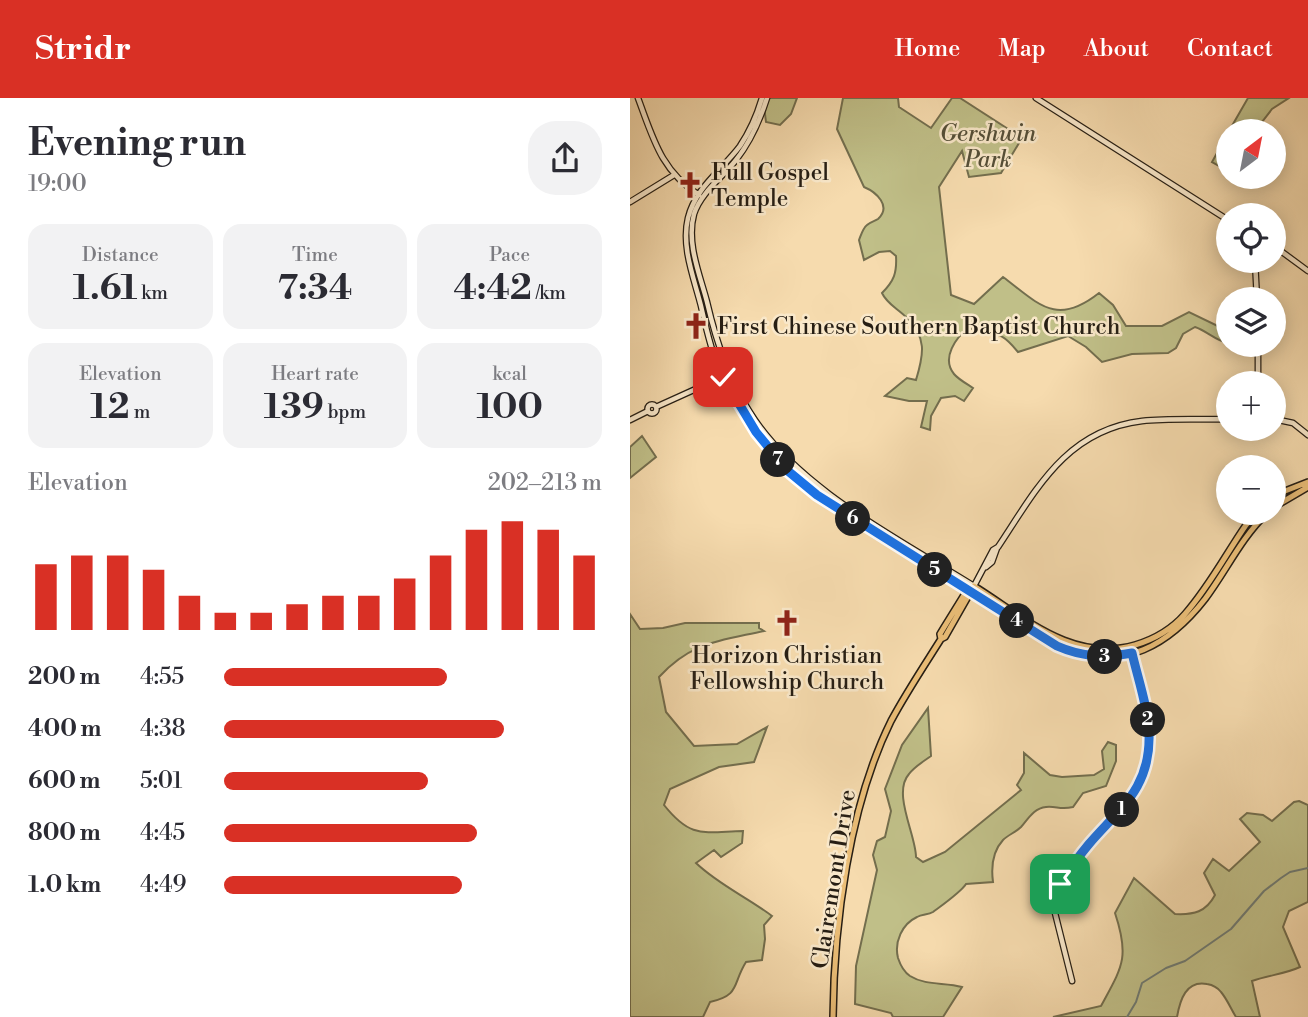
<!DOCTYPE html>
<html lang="en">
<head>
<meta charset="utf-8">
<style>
	:root { --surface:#fff; --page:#f2f2f3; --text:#2b2b33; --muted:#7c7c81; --accent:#d93025 }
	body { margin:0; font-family:"Libre Bodoni",serif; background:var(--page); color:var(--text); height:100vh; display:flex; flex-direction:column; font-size:26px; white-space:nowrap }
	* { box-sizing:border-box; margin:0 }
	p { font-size:23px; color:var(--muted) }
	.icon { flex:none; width:38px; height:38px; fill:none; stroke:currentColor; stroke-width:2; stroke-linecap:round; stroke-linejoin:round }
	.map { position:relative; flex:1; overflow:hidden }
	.details { display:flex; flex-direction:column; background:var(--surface); width:630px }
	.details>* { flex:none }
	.needle { width:46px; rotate:32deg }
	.tools { position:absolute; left:586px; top:21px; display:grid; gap:14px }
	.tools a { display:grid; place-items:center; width:70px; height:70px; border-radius:50%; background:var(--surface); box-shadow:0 4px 18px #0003; font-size:35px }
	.pin { position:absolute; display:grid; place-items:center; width:60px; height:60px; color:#fff; margin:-30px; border-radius:14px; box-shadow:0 4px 10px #0006 }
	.km { position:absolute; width:35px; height:35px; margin:-18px; border-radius:50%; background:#222; color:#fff; font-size:19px; line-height:35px; text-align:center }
	.round { display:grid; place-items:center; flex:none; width:74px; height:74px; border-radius:28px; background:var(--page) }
	.headline { display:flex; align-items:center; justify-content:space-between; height:119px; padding:0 28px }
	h1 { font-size:38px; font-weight:700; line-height:52px }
	.metrics { display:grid; grid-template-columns:repeat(3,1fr); gap:10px; height:119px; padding:7px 28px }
	.metrics div { display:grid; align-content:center; border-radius:18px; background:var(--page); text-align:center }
	.metrics b { font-size:35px; font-weight:700 }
	.metrics small { font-size:19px; font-weight:400 }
	.metrics p { font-size:19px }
	.chart { height:196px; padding:14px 28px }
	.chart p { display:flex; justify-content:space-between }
	.chart svg { width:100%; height:126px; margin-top:7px; stroke:var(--accent); stroke-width:6 }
	ul { padding:0 28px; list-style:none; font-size:23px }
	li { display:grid; grid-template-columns:112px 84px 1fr; align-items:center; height:52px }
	li i { height:18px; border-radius:9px; background:var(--accent) }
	header { display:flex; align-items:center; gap:42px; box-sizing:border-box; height:98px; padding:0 35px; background:var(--accent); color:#fff }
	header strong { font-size:33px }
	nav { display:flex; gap:38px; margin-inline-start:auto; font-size:24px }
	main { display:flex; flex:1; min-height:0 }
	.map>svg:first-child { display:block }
	.green { fill:#c0bf88; stroke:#736e4e; stroke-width:2 }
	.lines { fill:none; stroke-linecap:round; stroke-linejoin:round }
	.stream { stroke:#6f7b74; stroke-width:2 }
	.secondary-casing { stroke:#261e14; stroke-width:7 }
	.primary-casing { stroke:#261e14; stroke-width:8 }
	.secondary { stroke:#f9e8ca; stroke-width:4.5 }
	.primary { stroke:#ebbe77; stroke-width:5 }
	.route-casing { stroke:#fff; stroke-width:14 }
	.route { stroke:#1a73e8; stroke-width:9 }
	.labels { text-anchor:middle; stroke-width:5; stroke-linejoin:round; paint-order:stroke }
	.park-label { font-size:23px; font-style:italic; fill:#544e37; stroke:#f9e8ca }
	.poi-label { font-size:23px; fill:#261e14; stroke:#f9e8ca; text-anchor:start }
	.street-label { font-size:23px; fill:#261e14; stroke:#f9e8ca }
</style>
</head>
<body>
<header>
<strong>Stridr</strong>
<nav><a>Home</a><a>Map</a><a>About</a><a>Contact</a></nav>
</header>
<main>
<section class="details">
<div class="headline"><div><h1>Evening run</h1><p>19:00</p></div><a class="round"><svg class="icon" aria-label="share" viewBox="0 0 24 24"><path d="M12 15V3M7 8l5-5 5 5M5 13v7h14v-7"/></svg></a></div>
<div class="metrics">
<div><p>Distance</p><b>1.61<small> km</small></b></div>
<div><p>Time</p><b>7:34</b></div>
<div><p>Pace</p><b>4:42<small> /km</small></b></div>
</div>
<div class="metrics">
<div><p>Elevation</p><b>12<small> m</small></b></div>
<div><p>Heart rate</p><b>139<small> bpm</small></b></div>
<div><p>kcal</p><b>100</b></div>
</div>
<div class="chart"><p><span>Elevation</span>202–213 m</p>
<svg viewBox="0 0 160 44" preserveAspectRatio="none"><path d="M5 44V21M15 44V18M25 44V18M35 44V23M45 44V32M55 44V38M65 44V38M75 44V35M85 44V32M95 44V32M105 44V26M115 44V18M125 44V9M135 44V6M145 44V9M155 44V18"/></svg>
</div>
<ul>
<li><b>200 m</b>4:55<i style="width:59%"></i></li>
<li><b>400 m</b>4:38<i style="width:74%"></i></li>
<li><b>600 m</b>5:01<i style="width:54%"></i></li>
<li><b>800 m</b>4:45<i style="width:67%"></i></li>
<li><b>1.0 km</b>4:49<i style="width:63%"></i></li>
</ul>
</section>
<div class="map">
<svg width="678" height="919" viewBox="0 0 678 919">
	<rect width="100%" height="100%" fill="#f6dbae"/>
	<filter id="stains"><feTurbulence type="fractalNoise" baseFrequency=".00286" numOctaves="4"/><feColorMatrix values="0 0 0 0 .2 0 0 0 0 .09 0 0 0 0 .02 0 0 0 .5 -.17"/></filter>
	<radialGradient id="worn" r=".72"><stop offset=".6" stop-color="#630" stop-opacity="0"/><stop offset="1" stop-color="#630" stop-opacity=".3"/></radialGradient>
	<path class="green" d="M 133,0 L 167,0 L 161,16 L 150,27 L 136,24 Z
		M 213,0 L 268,0 L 269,9 L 301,30 L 322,0 L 330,0 L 392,40 L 371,75 L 339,79 L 332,53 L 309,89 L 321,197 L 344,206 L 373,179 C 409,206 426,229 469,195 L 483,207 L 496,228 L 532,228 L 559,214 L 598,233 L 598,245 C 586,243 577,233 565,229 L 553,236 L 546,250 L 538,255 L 502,256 L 472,264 L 456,249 L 438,238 L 388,254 C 367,228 365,240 339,230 C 326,239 311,260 324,276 C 328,281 337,286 343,290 L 334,303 L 325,298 L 311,300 L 301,318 L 300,332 L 291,329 L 297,303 L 279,303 L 255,298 L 277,280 L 286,282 C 294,256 297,239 276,219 C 267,210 257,206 252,195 C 264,183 267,175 266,158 L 260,153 L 249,154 L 234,162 L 229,142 C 231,137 233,130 237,127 C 240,124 245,123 248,121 C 262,108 246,94 234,89 L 207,31 Z
		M 618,0 L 659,0 L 642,11 L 625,33 L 599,33 Z
		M 598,35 L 598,62 L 591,69 L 582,64 Z
		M 12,338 L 26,359 L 0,380 L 0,349 Z
		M 0,516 L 10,531 L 33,530 L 55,525 L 129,525 L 129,530 L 134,533 C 89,543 61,544 29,579 L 36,614 L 64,648 L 107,646 L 137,629 L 124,664 L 89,669 L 40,691 L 34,707 C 61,741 73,734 113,733 L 112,745 L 91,759 L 84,752 L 66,765 C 89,787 117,799 142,818 L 134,827 L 135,841 L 132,862 L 116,864 C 102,886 111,897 80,904 L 73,919 L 0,919 Z
		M 298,610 L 301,658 C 294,663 284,669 279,676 C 262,695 286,737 286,759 L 293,764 L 315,754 L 391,692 L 387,687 L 394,675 L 394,655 L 420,677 L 432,679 L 464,677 L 474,671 L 472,653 L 478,644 L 486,647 L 486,663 L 476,688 L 453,695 L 443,709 C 430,712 427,708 416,709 C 404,710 398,721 391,729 C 386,734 378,737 373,742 C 362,754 361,769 363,784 L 336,786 C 331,794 311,808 303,814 C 298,817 292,816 287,819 C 272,826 264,844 268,860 C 270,866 274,874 280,878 C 296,888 315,884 332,889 L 313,919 L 263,919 L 261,915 L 225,906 L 226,868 L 247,772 L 243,757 L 247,743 L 255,739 L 261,713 L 255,691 L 272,647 Z
		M 669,703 L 678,707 L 678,804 L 659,813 L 653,829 L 670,869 C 655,876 639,877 622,883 L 630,919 L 606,919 C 601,911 597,901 591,894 C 588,890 583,887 577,886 C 556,882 550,902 547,919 L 423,919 L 471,908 C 492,869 500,860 485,815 L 504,780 L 545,816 C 564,817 576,814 585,797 L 574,775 L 583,761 L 599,773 L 630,744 L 610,721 L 617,715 L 633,717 L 642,723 L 664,704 Z"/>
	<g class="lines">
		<path class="stream" d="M 497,919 L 506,904 L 512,885 L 536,870 L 555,863 L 601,831 L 634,793 L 651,780 L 660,774 L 678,770"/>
		<defs>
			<path id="secondary" d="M 8,0 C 23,40 31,73 69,97
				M 132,0 C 127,17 120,33 110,48 C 92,72 65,90 58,120 C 51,149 64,180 71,208 C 76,230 81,253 90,274 C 135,382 246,436 340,494
				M 137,0 C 130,22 121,43 106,62 C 93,79 71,94 64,116 C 56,145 70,177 77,204 C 86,243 98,280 119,313 C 166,390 269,441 344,488 L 363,452 L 368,449 C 406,392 436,332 512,323 C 540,320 570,322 598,321
				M 406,0 L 598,122
				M 0,104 L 44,77
				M 644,148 L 678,173
				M 625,163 L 627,201
				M 628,247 L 628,285
				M17.5 311a4.5 4.5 0 1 1 9 0a4.5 4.5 0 1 1-9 0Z
				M 26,309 L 99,276
				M 644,321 L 663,325 L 678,337
				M 0,322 L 18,313
				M 356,469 L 362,464 L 367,450
				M 442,883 L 424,811 C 426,771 465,744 489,716 C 507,696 517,670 519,643 C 521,614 509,583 502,554"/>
			<path id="primary" d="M 644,401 L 655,393 L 678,384
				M 644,409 L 678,389
				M 340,494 C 369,512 405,540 436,552 C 493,574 540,546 575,501 C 596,473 611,440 637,415
				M 311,541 L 310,536 L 313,531 L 334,497 L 340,494
				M 203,919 C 204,825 219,708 261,623 C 276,595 294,568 311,541 L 315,539 L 344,488 C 394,519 442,565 505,547 C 525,541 542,531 555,516 C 579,489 596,456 616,427 L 627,415"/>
		</defs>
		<use href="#secondary" class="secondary-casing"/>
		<use href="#primary" class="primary-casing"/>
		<use href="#secondary" class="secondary"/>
		<use href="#primary" class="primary"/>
	</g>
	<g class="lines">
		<defs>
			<path id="route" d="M 93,279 L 126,334 L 158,373 L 187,397 L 427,548 C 452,559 475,560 502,555 C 508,581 518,609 519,635 C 521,690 490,710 459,746 C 448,759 439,772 430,786"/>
		</defs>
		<use href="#route" class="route-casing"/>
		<use href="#route" class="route"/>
	</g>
	<defs>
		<symbol id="church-bare" viewBox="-9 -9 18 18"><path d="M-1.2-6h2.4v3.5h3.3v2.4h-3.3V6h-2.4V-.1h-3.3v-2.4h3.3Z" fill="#8f2418" stroke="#f9e8ca" stroke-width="2.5" paint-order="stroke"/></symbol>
	</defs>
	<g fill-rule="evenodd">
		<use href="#church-bare" x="41" y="68" width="38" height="38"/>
		<use href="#church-bare" x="47" y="209" width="38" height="38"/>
		<use href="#church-bare" x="138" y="506" width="38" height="38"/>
	</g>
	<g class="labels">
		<g class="park-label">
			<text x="358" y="43">Gershwin<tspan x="358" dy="26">Park</tspan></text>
		</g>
		<g class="poi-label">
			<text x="81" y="82">Full Gospel<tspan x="81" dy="26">Temple</tspan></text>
			<text x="87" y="236">First Chinese Southern Baptist Church</text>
			<text x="157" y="565" text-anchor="middle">Horizon Christian<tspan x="157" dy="26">Fellowship Church</tspan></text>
		</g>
		<g class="street-label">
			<text transform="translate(203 781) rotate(-81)" y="8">Clairemont Drive</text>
		</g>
	</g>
	<rect width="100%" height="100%" filter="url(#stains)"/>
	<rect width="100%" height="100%" fill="url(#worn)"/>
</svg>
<div class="tools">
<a><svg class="needle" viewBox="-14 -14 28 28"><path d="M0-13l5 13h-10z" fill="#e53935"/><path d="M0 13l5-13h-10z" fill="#7c7c81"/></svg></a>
<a><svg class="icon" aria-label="locate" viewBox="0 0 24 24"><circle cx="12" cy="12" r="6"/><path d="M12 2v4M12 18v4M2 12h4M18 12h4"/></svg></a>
<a><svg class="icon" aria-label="layers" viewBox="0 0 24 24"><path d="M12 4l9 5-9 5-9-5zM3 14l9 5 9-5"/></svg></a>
<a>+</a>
<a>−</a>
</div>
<div class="pin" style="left:430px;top:786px;background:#1e9e55"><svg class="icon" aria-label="arrive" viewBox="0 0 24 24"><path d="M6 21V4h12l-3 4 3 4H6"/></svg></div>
<div class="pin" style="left:93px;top:279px;background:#d93025"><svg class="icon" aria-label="check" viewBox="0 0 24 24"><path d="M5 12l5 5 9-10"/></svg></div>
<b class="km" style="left:492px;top:712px">1</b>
<b class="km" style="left:518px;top:622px">2</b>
<b class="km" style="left:475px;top:559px">3</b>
<b class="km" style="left:387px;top:523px">4</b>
<b class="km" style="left:305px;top:472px">5</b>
<b class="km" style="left:223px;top:421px">6</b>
<b class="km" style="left:148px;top:362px">7</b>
</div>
</main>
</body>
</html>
